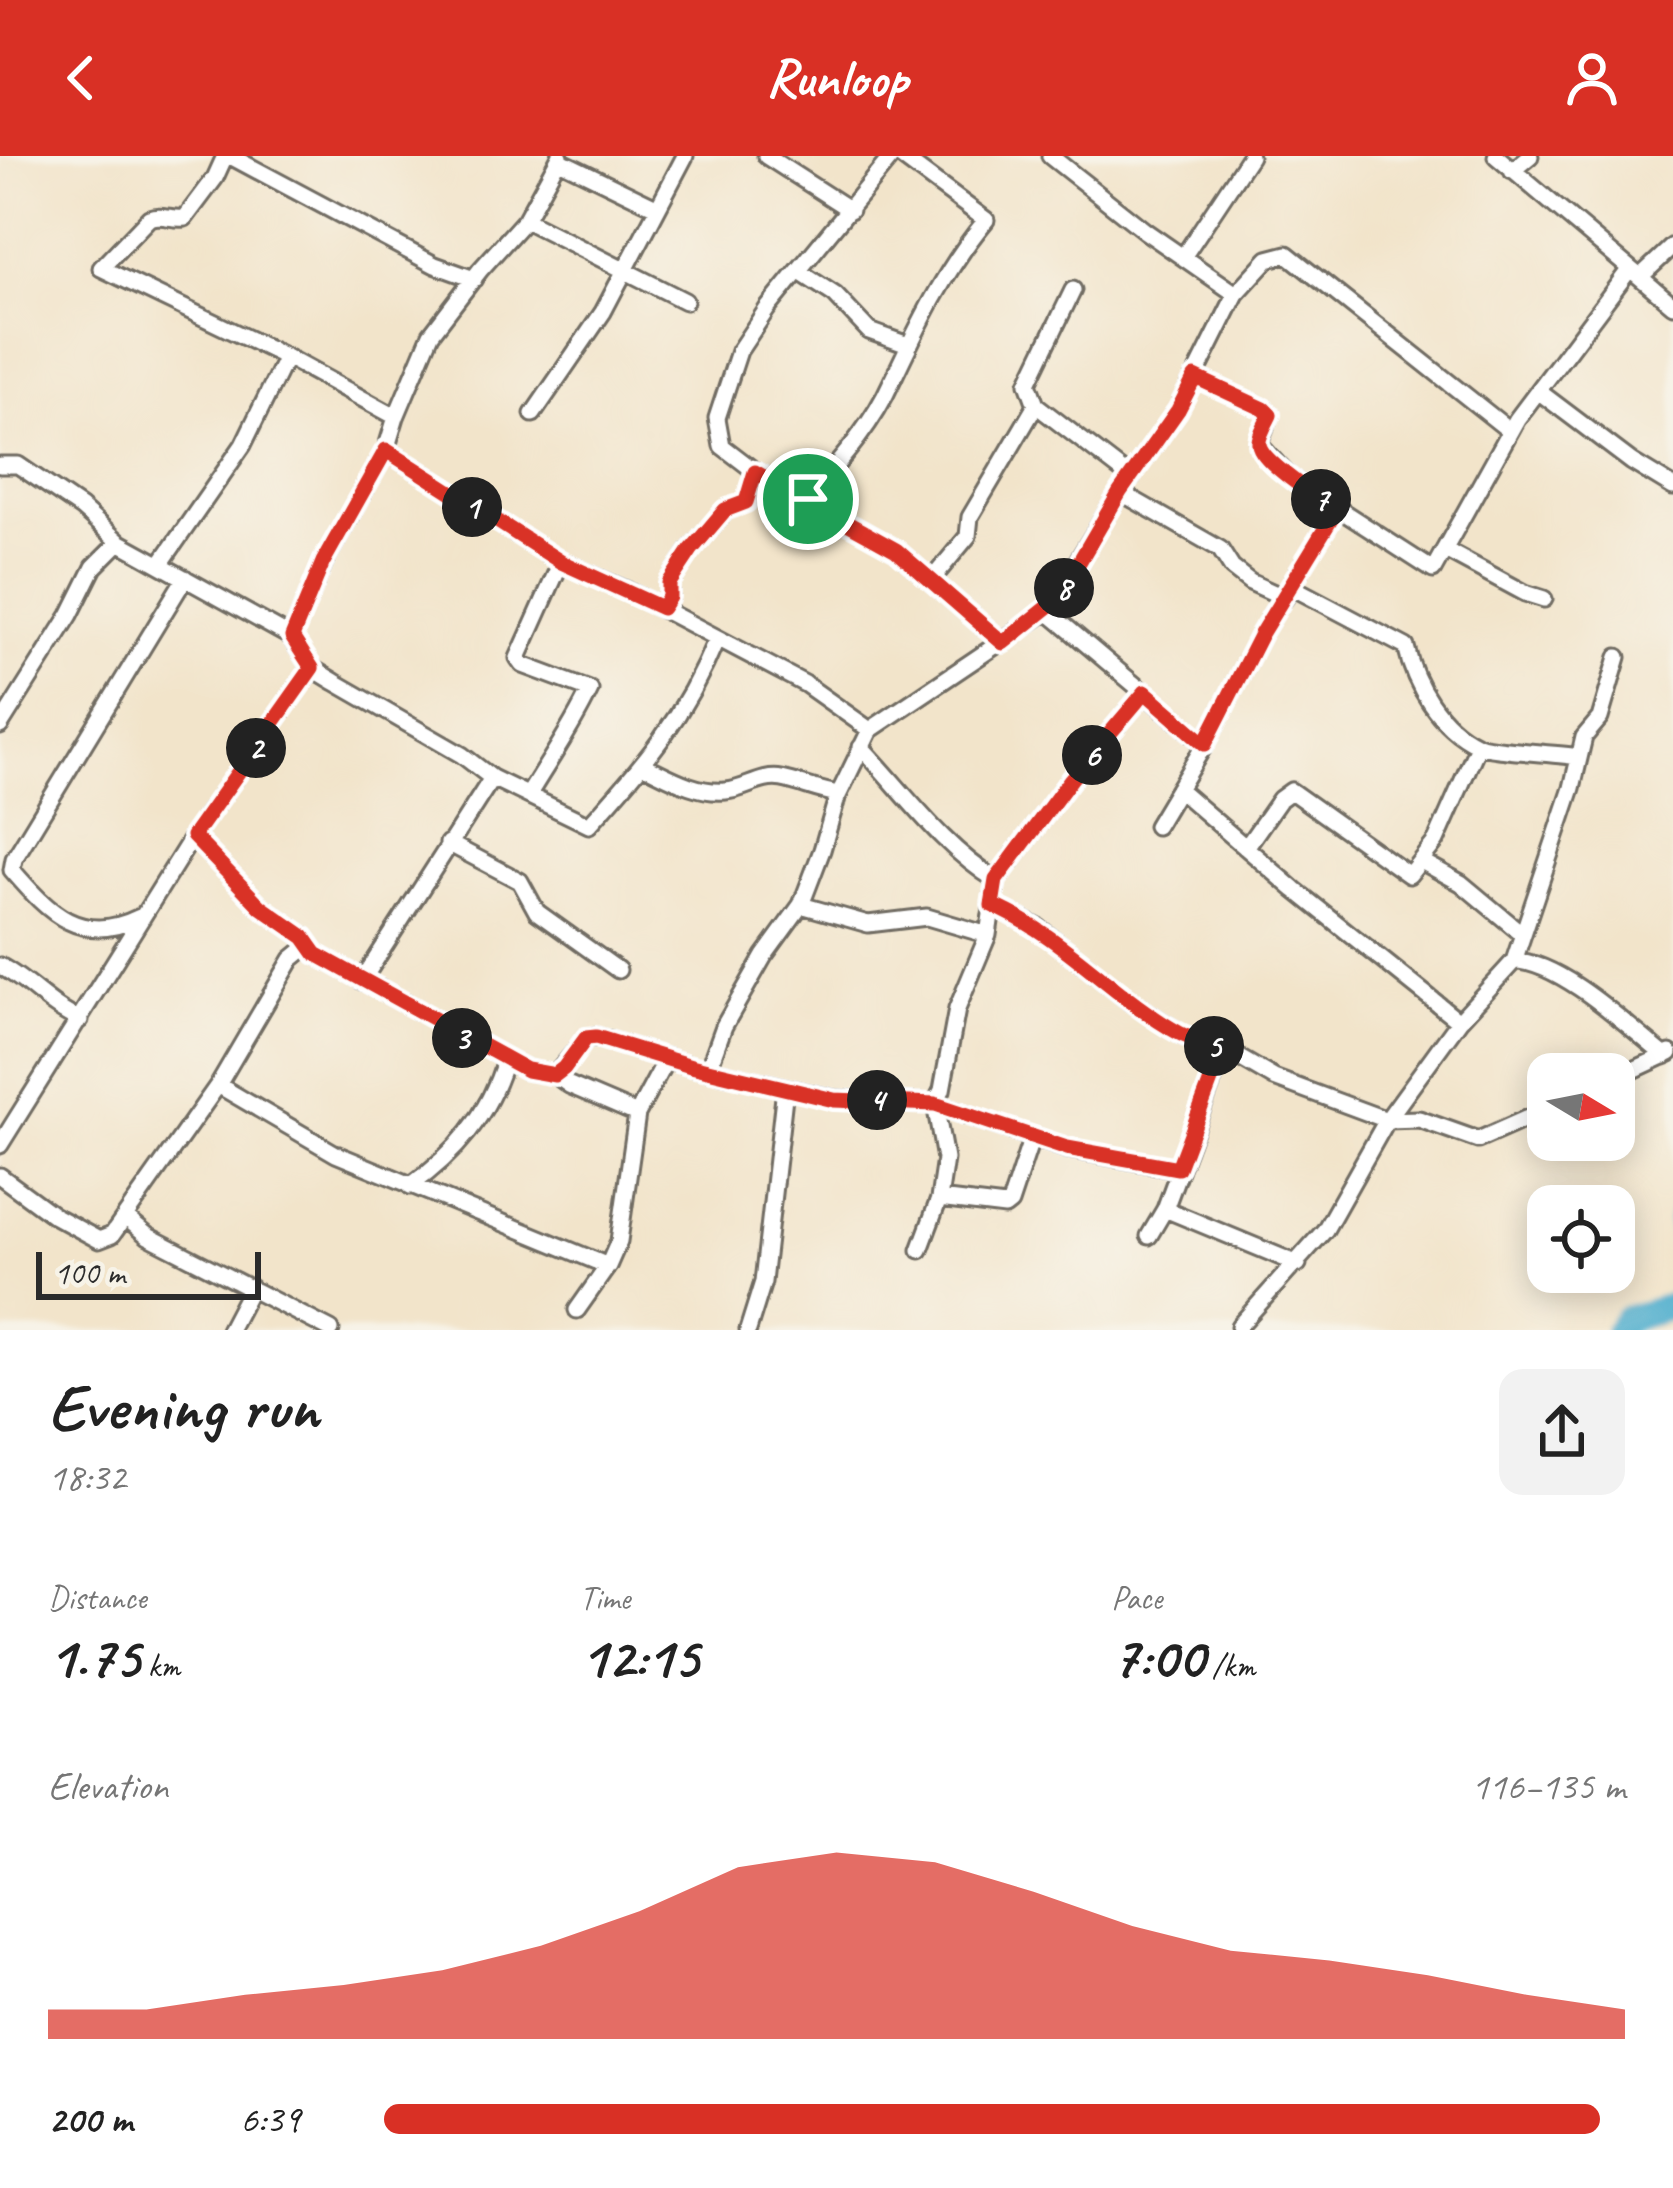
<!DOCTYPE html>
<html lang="en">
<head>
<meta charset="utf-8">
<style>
	:root { --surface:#fff; --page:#f2f2f2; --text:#222; --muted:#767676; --accent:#d93025 }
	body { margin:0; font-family:Caveat,sans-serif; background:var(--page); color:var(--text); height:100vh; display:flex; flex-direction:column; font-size:45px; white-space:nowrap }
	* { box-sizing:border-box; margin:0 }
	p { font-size:39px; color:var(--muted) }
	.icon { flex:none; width:66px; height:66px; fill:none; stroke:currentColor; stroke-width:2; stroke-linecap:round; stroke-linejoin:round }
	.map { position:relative; height:1174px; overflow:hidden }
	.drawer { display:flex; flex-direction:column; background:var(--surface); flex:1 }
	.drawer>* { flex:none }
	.needle { width:78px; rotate:100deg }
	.fabs { position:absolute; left:1527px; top:897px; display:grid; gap:24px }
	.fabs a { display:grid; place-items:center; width:108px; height:108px; border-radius:24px; background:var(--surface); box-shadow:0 6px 30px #0003; font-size:60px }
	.scale { position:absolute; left:36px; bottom:30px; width:225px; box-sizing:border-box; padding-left:12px; border:6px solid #2b2b2b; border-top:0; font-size:33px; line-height:42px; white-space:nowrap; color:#2b2b2b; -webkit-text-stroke:9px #f7f3e8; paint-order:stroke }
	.pin { position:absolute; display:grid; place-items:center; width:102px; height:102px; color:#fff; margin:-51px; border:6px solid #fff; border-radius:50%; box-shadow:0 3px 12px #0007 }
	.km { position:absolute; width:60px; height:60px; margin:-30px; border-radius:50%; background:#222; color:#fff; font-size:33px; line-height:60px; text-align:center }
	.round { display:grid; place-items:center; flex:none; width:126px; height:126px; border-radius:24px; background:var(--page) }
	.headline { display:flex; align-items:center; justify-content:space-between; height:204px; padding:0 48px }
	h1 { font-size:66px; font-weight:700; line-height:90px }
	.metrics { display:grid; grid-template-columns:repeat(3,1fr); gap:18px; height:204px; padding:12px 48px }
	.metrics div { display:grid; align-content:center }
	.metrics b { font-size:60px; font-weight:700 }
	.metrics small { font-size:33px; font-weight:400 }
	.metrics p { font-size:33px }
	.chart { height:336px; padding:24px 48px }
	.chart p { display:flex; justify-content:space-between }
	.chart svg { width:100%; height:216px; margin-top:12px; fill:var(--accent); opacity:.7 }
	ul { padding:0 48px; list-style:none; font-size:39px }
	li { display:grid; grid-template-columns:192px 144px 1fr; align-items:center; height:90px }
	li i { height:30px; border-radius:15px; background:var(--accent) }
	header { display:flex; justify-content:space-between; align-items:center; height:156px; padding:0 48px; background:var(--accent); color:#fff; font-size:54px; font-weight:700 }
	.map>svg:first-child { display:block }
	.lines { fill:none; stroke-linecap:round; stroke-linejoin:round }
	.stream { stroke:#50aece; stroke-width:4.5 }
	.river { stroke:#50aece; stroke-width:27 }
	.minor-casing { stroke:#716c63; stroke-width:21 }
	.minor { stroke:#fff; stroke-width:15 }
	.route-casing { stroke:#fff; stroke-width:24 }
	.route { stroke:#d93025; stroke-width:15 }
</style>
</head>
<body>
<header><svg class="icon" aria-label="back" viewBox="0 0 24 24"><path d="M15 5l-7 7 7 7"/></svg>Runloop<svg class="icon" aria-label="person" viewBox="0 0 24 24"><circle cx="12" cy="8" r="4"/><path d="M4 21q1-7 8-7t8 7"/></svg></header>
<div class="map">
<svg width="1673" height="1174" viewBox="0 0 1673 1174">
	<rect width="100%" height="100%" fill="#f7f3e8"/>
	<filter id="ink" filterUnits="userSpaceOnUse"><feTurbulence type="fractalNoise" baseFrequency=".00833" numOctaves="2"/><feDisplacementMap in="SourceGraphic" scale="24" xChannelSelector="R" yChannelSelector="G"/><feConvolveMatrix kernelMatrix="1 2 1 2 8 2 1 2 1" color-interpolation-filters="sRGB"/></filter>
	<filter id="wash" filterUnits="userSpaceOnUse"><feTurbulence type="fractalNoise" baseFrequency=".004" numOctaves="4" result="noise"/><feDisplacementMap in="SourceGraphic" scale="48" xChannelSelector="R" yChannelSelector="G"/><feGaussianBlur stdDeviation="2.7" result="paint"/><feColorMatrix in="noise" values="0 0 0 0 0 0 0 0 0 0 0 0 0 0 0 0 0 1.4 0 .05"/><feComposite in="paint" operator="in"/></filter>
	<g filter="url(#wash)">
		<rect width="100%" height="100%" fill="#f2e4ca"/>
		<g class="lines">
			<path class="stream" d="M 1673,1052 L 1670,1064 L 1673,1085"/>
			<path class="river" d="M 1618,1174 L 1627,1163 L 1673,1150"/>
		</g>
	</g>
	<g filter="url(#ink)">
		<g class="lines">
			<defs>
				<path id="minor" d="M 225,0 L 215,22 L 185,62 C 172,64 161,57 149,62 L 101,112 L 286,201 L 396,261 L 431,178 L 480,114 L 525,64 L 560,0
					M 230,0 L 435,109 L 474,123
					M 766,0 L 850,54
					M 892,0 L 767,153 L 739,195 L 717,262 L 722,290 L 756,316 L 896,394 L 1003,487
					M 1050,0 L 1145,75 L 1236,138
					M 1496,0 L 1673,149
					M 559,4 L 656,51
					M 1512,15 L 1530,0
					M 525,64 L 685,145
					M 1183,101 L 1250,0
					M 798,115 L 835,139 L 869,175 L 908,189
					M 1640,121 L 1673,90
					M 1073,134 L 1028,227 L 1036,249 L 1131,322
					M 1195,221 L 1264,253 L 1270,259 L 1259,288 L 1289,321 L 1433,414 L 1517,263 L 1629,114
					M 1538,235 L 1632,306 L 1673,331
					M 533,258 L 603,156 L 685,0
					M 386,294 L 561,406 L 628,435 L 805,528 L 870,574
					M 0,309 L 18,309 L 81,352 L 119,386 L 291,481 L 312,512 L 335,526 L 462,599 L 492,622 L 589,669 C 646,606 684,562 717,482
					M 1120,336 L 1220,393 L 1232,412 L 1250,426 L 1285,442
					M 808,342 C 838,307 872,270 891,227 C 918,170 945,113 986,64 L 900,0
					M 1447,395 L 1525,437 L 1544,443
					M 161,407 L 243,289 L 286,201
					M 933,422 L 968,380 L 970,361 L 1036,249
					M 1292,431 L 1406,491 C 1415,529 1439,570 1476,588 C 1488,595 1557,597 1579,601
					M 662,452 L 669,441 L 669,427 L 690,394 L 726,354 L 746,346 L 756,316
					M 1047,455 L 1205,588
					M 291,481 L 324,406 L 386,294 L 396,261
					M 0,570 L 70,459 L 94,411 L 119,386
					M 861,591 C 904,636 942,691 996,724
					M 644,609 C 669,621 697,638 726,635 C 745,634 761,619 782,623 C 802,627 818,635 839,638
					M 1178,633 L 1295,734 L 1459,865
					M 529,638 C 550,603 572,572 590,534 L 523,509 L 518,502 L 561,406
					M 1156,670 L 1205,588 L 1261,478 L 1336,355
					M 193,680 L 261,751 L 304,781 L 316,798 L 527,914 L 555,919 L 587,882 L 597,881 L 691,910 L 834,943 L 935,948 L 1067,993 L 1178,1013
					M 448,687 L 520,725 L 537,756 L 618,814
					M 1247,690 L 1280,643 L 1291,635 L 1409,719 L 1436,685 L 1478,590
					M 1423,706 L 1461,727 L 1521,777
					M 801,749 L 868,768 L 927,761 L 988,779
					M 992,749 L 1039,772 L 1131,846 L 1182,879 L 1224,893 L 1274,922 L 1387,964 L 1419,963 L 1478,984 L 1548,953
					M 140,761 C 81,790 50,758 12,714 L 14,703 L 185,422
					M 1514,805 C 1560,805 1629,871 1665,900
					M 0,810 C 29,825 49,851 80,864
					M 362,825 L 492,622
					M 708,914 L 724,870 L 764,800 L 801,749 L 822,694 L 837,642 L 870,574 L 1047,455 L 1120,336 L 1178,254 L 1236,138 L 1268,103 L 1287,98 L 1297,106 L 1510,275
					M 555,919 L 569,929 L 637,958
					M 1614,923 L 1670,897
					M 218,929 L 336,998 L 608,1110
					M 0,989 L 193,680 L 312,512
					M 0,1020 L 53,1059 L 99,1084 L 112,1079 L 218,929 L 292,803 L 309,789
					M 410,1030 C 456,997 488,960 505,905
					M 939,1043 L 1005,1051 L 1010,1047 L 1032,981
					M 1165,1053 L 1298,1108
					M 125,1061 L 148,1080 L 331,1174
					M 1149,1080 L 1165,1053 L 1224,893
					M 920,1094 L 939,1043 L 945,1003 L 935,948 L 942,934 L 957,853 L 988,779 L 996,724 L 1071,623 L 1145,536
					M 577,1154 L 608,1110 L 619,1085 L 637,958 L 667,902
					M 1239,1170 L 1325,1074 L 1387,964 L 1459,865 L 1514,805 L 1572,632 L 1584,581 L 1600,562 L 1618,501
					M 229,1174 L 251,1132
					M 748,1174 L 763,1126 L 785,932"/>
			</defs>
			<use href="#minor" class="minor-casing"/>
			<use href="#minor" class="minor"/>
		</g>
	</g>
	<g class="lines" filter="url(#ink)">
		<defs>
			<path id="route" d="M 1195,221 L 1264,253 L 1270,259 C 1267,266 1258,280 1259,288 C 1261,306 1320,343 1336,355 L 1261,478 L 1205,588 L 1145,536 L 1071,623 L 996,724 L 992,749 C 1063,779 1112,840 1179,877 C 1192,884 1209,888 1223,893 L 1178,1012 L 1067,992 L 935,948 L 834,944 L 691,910 L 596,881 L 586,882 L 564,912 L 555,919 L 527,914 L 316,798 L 304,781 L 261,751 L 193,680 L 312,512 L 292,481 L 323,406 L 386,294 L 561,406 L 662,452 L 669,441 L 669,427 L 691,394 L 725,354 L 746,346 L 755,316 L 896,394 L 1003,487 L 1057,444 L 1120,336 L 1178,254 Z"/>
		</defs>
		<use href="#route" class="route-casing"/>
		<use href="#route" class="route"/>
	</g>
</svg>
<div class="fabs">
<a><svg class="needle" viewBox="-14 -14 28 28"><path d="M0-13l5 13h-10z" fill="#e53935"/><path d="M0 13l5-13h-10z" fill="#767676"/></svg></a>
<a><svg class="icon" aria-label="locate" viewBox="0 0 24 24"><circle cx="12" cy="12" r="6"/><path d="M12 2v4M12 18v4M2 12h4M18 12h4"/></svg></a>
</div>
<div class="scale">100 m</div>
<div class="pin" style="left:808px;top:343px;background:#1e9e55"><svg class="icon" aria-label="arrive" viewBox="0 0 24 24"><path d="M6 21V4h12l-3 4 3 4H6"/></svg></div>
<b class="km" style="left:472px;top:351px">1</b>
<b class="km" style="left:256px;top:592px">2</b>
<b class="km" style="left:462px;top:882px">3</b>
<b class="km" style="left:877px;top:944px">4</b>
<b class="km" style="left:1214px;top:890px">5</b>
<b class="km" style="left:1092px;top:599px">6</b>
<b class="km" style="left:1321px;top:343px">7</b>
<b class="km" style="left:1064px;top:432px">8</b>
</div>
<section class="drawer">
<div class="headline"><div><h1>Evening run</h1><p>18:32</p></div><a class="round"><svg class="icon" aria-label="share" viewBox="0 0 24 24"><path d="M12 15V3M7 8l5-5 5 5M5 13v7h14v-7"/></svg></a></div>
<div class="metrics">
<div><p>Distance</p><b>1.75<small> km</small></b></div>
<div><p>Time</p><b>12:15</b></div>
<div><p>Pace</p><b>7:00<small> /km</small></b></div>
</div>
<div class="chart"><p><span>Elevation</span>116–135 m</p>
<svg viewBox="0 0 160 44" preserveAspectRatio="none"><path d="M0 44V38L10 38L20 35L30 33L40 30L50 25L60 18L70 9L80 6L90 8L100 14L110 21L120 26L130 28L140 31L150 35L160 38V44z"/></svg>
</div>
<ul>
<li><b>200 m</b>6:39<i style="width:98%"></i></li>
</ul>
</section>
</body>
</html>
